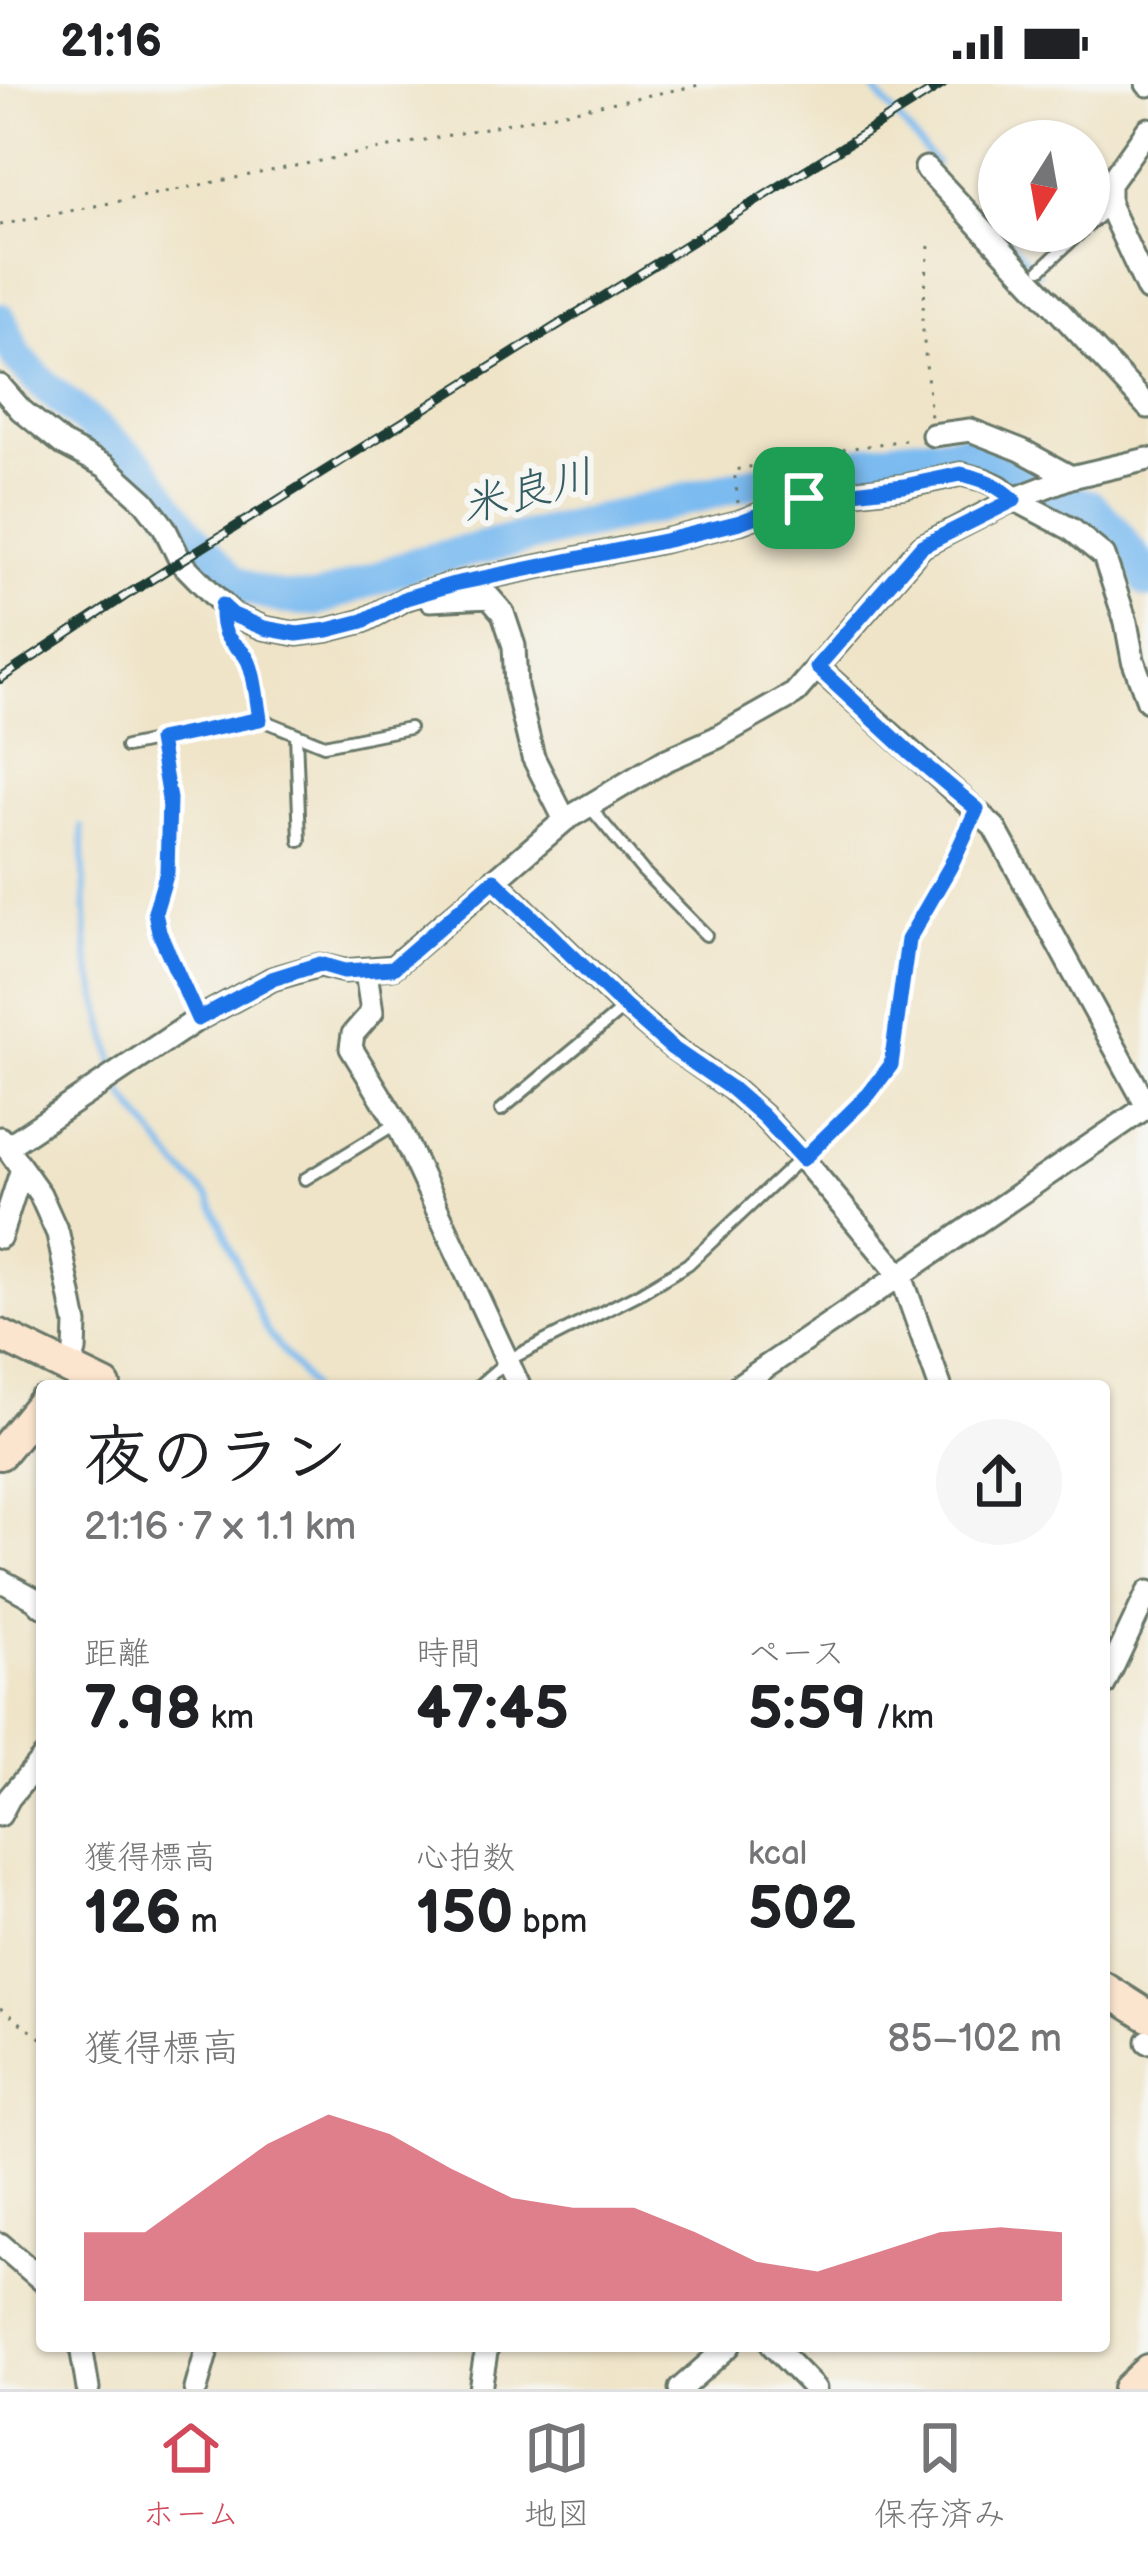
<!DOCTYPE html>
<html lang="ja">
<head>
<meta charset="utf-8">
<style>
	:root { --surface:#fff; --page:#f6f6f6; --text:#202124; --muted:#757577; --line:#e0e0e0; --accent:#d1495b }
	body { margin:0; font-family:"Balsamiq Sans","Klee One",sans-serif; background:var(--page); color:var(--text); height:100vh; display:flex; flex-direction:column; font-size:45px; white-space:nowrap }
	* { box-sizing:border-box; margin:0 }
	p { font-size:39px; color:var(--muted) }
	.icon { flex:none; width:66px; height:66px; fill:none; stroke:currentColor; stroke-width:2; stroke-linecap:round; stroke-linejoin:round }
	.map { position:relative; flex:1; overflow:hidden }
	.panel { position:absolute; left:36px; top:1296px; width:1074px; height:972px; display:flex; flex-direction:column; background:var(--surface); border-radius:12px; box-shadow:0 3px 9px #0004 }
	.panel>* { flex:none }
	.needle { width:78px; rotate:191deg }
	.controls { position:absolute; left:978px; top:36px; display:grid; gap:24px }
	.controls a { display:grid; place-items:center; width:132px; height:132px; border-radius:50%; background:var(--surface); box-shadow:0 3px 9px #0004; font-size:60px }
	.pin { position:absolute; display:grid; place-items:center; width:102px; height:102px; color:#fff; margin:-51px; border-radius:24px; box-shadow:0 6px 18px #0006 }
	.round { display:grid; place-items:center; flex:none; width:126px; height:126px; border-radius:63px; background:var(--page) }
	.headline { display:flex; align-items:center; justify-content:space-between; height:204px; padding:0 48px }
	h1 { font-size:66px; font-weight:700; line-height:90px }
	.figures { display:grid; grid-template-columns:repeat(3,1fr); gap:18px; height:204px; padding:12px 48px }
	.figures div { display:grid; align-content:center }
	.figures b { font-size:60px; font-weight:700 }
	.figures small { font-size:33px; font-weight:400 }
	.figures p { font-size:33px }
	.chart { height:336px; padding:24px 48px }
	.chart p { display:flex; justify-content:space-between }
	.chart svg { width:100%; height:216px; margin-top:12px; fill:var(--accent); opacity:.7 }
	.status { display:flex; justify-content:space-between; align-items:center; height:84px; padding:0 60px; background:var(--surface); direction:ltr }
	.status svg { height:33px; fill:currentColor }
	.menu { display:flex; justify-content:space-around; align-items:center; height:168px; border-top:3px solid var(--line); background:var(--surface); font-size:33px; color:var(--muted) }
	.menu a { display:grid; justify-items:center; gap:6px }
	.menu .on { color:var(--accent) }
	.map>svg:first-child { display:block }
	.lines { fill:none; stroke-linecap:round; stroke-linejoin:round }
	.stream { stroke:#7bbbf0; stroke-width:6 }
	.river { stroke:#7bbbf0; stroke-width:33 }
	.lane-casing { stroke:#687768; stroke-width:16 }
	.street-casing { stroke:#687768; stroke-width:27 }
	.secondary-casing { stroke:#687768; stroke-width:36 }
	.path { stroke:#687768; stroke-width:3; stroke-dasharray:3 9; stroke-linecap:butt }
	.lane { stroke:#fff; stroke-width:10 }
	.street { stroke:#fff; stroke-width:21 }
	.secondary { stroke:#fce5cf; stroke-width:30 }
	.rail-casing { stroke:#1f3d34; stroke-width:10 }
	.rail { stroke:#f6f6f2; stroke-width:6; stroke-dasharray:18; stroke-linecap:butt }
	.route-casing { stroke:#fff; stroke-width:24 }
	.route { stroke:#1a73e8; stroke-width:15 }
	.labels { text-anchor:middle; stroke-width:12; stroke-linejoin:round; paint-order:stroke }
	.water-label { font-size:45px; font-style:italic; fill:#365c63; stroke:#f6f6f2 }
</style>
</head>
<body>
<div class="status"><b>21:16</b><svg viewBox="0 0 49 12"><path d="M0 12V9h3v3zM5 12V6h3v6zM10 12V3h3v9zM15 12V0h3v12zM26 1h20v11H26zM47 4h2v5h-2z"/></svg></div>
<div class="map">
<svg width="1148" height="2305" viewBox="0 0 1148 2305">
	<rect width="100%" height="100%" fill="#f6f6f2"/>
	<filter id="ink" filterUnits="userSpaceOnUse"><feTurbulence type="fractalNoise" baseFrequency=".00833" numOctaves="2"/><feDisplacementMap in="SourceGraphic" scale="24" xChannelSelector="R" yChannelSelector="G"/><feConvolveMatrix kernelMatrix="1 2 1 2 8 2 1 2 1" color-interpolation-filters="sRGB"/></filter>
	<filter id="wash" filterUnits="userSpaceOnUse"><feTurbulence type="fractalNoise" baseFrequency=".004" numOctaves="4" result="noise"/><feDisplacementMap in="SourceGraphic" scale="48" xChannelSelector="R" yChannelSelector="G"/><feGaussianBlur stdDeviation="2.7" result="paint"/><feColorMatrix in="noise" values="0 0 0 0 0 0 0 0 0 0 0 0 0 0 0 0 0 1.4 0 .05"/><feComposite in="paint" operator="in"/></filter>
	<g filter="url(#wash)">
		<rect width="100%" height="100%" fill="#efe4c8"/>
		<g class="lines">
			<path class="stream" d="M 869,0 L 936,80
				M 1001,147 L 1038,189
				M 82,743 L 88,875 L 115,982
				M 118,995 L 120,1006 L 177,1081 L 210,1115 L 266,1246 L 310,1302"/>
			<path class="river" d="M 0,235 L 17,273 L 46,303 L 142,383 L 188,448 L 232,496 L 247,504 L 282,514 L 317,516 L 420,478 L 649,425 L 756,397 L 914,369 L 969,366 L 1017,387 L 1046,411 L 1091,422 L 1114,446 L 1143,485 L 1148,498"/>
		</g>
	</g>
	<g filter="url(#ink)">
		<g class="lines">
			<defs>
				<path id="lane" d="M 1089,141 L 1109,123
					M 1041,185 L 1082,147
					M 222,524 C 220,561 232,551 248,575 C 255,587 257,620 260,635
					M 296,650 L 300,757
					M 159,656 L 169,715 L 167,788 L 155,828 L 159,848 L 198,935
					M 126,663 L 260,635 L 324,661 L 409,644
					M 589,722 L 643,787 L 706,851
					M 501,1026 L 625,923
					M 305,1095 L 397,1039
					M 478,1302 L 508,1276 L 640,1209 L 688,1180 L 869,1010 L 891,981 L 909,856 L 950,783 L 976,728"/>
				<path id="street" d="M 1147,0 L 1148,1
					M 1148,45 L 1109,100 L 1109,122 L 1148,206
					M 926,84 L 1148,323
					M 0,302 L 21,326 L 63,360 L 105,382 L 144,417 L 164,443 L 181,478 L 233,531 L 264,544 L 297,550 L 328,546 L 363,537 L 407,514 L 454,500 L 668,456 L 740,438 L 804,414 L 905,402 L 961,390 L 985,396 L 1000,403 L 1014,415 L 1071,445 L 1104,472 L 1126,538 L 1133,576 L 1148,617
					M 933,351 L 970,346 L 1021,366 L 1071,393
					M 430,516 L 489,513 L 503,529 L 514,562 L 516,603 L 533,673 L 565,736
					M 817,583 L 994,743 L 1148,1024
					M 494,796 L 625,923 L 672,963 L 732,1005 L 763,1032 L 803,1075 L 901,1192 L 940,1302
					M 366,888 L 372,928 L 353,950 L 351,964 L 397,1039 L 519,1302
					M 0,1054 L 40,1110 L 58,1150 L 76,1240 L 75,1267 L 70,1285
					M 8,1062 L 198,935 L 272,895 L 320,881 L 344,887 L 393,883 L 565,736 L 664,677 L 716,654 L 794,610 L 922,462 L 1014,415 L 1071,393 L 1148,375
					M 0,1153 L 22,1085
					M 738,1302 L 1148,1022
					M 0,1496 L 35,1515 L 42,1522
					M 1104,1601 L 1148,1508
					M 0,1731 L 9,1714 L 42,1675
					M 1148,1957 L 1148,1958
					M 0,2160 L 42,2196
					M 81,2262 L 88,2305
					M 773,2262 L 815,2305
					M 196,2305 L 208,2262
					M 480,2305 L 487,2262
					M 680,2305 L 729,2262"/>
				<path id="secondary" d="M 0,1251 L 105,1302
					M 0,1370 L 42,1319
					M 1104,1904 L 1148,1932
					M 1128,2305 L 1148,2286"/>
			</defs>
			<use href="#lane" class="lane-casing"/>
			<use href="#street" class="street-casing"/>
			<use href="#secondary" class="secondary-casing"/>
			<path class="path" d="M 0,141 L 705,0
				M 929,162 L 922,236 L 931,334
				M 738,419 L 734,386 L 821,369 L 911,355
				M 0,1924 L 42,1955"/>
			<use href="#lane" class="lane"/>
			<use href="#street" class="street"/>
			<use href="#secondary" class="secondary"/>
			<defs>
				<path id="rail" d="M 0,595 L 125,512 L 943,0"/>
			</defs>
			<use href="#rail" class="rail-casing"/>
			<use href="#rail" class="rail"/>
		</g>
	</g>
	<g class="lines" filter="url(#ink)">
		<defs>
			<path id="route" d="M 961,390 C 983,395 997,400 1014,416 L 922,462 L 817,583 L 910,669 L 977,725 L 950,783 L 908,856 L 891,981 L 869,1010 L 803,1075 L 763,1032 L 732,1005 L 672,964 L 625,923 L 494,796 L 393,884 L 344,887 L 320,880 L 272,895 L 198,935 L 159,848 L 155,828 L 167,788 L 169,715 L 159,656 L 260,635 C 257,618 256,600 251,584 C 242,554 220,568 222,521 L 233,531 L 264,544 L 297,550 L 328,546 L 363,537 L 406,514 L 454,500 L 668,456 L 740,438 L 804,414 L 904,402 Z"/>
		</defs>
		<use href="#route" class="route-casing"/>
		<use href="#route" class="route"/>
	</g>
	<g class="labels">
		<g class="water-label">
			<text transform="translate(527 406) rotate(-14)" y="16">米良川</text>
		</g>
	</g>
</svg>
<div class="controls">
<a><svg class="needle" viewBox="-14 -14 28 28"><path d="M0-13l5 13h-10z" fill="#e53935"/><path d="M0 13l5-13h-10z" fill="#757577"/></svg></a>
</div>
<div class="pin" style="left:804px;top:414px;background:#1e9e55"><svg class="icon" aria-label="arrive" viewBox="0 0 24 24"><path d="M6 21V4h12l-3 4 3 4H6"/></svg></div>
<section class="panel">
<div class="headline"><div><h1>夜のラン</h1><p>21:16 · 7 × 1.1 km</p></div><a class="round"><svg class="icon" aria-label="share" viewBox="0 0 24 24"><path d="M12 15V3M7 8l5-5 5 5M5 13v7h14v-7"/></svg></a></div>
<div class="figures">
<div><p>距離</p><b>7.98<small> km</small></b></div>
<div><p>時間</p><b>47:45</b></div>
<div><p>ペース</p><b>5:59<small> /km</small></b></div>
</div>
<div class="figures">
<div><p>獲得標高</p><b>126<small> m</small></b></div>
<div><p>心拍数</p><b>150<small> bpm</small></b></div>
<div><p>kcal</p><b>502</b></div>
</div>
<div class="chart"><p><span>獲得標高</span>85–102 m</p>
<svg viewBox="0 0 160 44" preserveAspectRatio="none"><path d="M0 44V30L10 30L20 21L30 12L40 6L50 10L60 17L70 23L80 25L90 25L100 30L110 36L120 38L130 34L140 30L150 29L160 30V44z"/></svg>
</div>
</section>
</div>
<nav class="menu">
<a class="on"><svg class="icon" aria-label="home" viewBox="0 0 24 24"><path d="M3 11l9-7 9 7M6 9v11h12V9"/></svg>ホーム</a>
<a><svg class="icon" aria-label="map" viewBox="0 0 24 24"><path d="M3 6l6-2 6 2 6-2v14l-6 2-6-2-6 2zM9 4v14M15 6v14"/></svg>地図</a>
<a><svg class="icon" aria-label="saved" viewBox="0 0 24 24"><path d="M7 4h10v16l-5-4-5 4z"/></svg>保存済み</a>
</nav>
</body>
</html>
